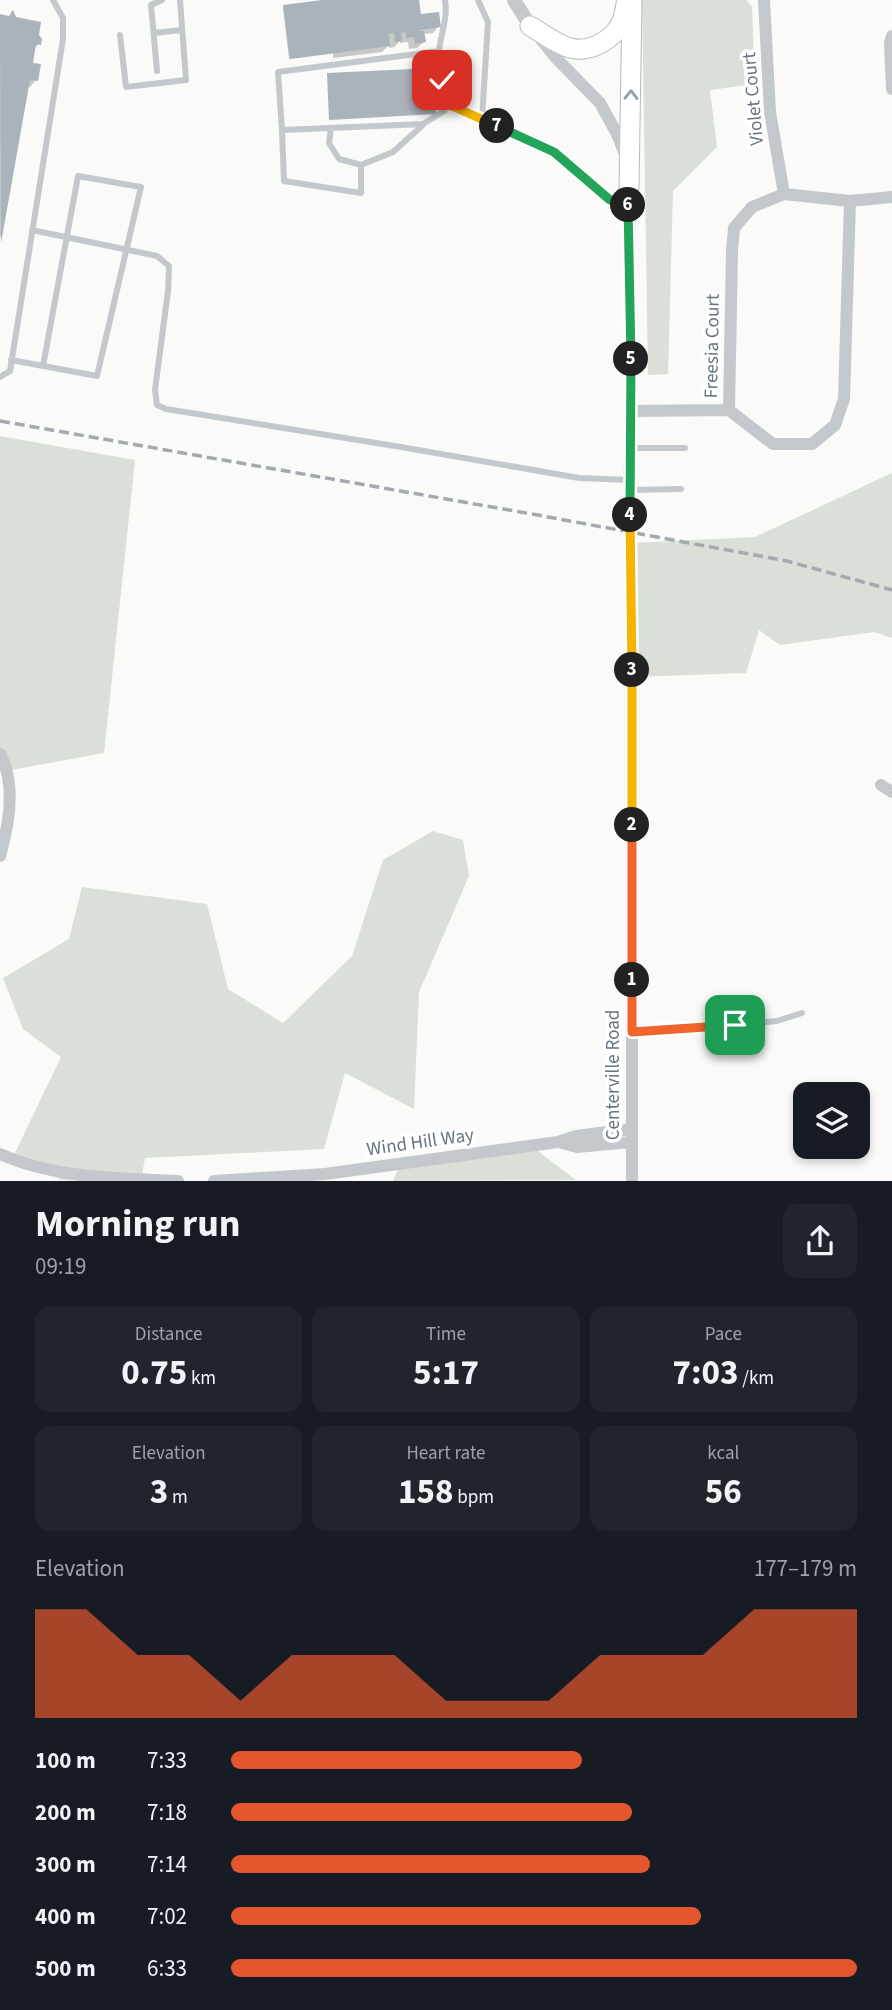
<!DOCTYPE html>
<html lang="en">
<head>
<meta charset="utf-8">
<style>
	:root { --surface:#171b24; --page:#20242c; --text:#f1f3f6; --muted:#9ea1a6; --accent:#e4572e }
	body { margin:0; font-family:"Source Sans 3",sans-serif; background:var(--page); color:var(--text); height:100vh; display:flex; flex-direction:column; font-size:26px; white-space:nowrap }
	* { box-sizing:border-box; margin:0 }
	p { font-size:23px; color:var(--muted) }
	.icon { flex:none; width:38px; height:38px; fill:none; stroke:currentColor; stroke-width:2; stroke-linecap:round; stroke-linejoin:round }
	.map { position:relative; height:1181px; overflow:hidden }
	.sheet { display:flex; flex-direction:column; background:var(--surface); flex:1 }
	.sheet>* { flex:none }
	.tools { position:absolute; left:793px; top:1082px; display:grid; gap:14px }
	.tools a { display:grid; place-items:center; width:77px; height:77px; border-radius:14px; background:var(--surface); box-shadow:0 4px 10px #0003; font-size:35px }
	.pin { position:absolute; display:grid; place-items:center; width:60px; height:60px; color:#fff; margin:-30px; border-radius:14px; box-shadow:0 4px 10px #0006 }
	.km { position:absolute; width:35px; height:35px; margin:-18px; border-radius:50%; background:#222; color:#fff; font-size:19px; line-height:35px; text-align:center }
	.round { display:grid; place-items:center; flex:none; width:74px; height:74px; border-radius:14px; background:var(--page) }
	.summary { display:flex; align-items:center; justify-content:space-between; height:119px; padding:0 35px }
	h1 { font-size:38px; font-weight:700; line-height:52px }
	.stats { display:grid; grid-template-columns:repeat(3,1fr); gap:10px; height:119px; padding:7px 35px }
	.stats div { display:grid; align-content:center; border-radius:14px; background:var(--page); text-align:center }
	.stats b { font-size:35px; font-weight:700 }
	.stats small { font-size:19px; font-weight:400 }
	.stats p { font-size:19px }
	.chart { height:196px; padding:14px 35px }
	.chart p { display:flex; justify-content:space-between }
	.chart svg { width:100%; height:126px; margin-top:7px; fill:var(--accent); opacity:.7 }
	ul { padding:0 35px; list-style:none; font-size:23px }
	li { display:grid; grid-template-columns:112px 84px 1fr; align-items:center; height:52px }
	li i { height:18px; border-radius:9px; background:var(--accent) }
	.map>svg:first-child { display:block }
	.green { fill:#dadfd7 }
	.shadow { fill:#0003 }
	.building { fill:#aab3b9 }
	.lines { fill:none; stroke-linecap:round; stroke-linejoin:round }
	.trunk-casing { stroke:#b4b9bd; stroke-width:21 }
	.service { stroke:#c3c8cc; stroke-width:6 }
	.minor { stroke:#c3c8cc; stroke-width:12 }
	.tertiary { stroke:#c3c8cc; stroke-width:14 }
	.trunk { stroke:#fff; stroke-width:19 }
	.rail { stroke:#a2aab0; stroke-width:3.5; stroke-dasharray:10 5; stroke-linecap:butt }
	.oneway { stroke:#939fa8 }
	.split-1-casing { stroke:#fff; stroke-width:14 }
	.split-2-casing { stroke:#fff; stroke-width:14 }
	.split-3-casing { stroke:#fff; stroke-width:14 }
	.split-4-casing { stroke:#fff; stroke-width:14 }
	.split-5-casing { stroke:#fff; stroke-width:14 }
	.split-6-casing { stroke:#fff; stroke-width:14 }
	.split-7-casing { stroke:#fff; stroke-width:14 }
	.split-8-casing { stroke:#fff; stroke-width:14 }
	.split-1 { stroke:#f0652b; stroke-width:9 }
	.split-2 { stroke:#f0652b; stroke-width:9 }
	.split-3 { stroke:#f5b400; stroke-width:9 }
	.split-4 { stroke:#f5b400; stroke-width:9 }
	.split-5 { stroke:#22a559; stroke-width:9 }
	.split-6 { stroke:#22a559; stroke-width:9 }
	.split-7 { stroke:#22a559; stroke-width:9 }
	.split-8 { stroke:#f5b400; stroke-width:9 }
	.labels { text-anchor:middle; stroke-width:7; stroke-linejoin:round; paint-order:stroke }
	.street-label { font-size:19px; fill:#657683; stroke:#fff }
</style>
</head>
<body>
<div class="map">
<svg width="892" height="1181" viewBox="0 0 892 1181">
	<rect width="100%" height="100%" fill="#fafaf8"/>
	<path class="green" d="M 642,0 L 746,0 L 752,6 L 755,84 L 710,90 L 717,147 L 673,191 L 668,374 L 648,375 Z
		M 0,436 L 135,460 L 104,753 L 0,772 Z
		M 892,473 L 892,638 L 874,632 L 780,645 L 759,630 L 746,673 L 633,677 L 633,543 L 755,537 Z
		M 433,831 L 463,840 L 469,876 L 419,992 L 414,1109 L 345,1073 L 324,1149 L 145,1158 L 141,1181 L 59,1180 L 61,1174 L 13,1157 L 61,1057 L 23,1029 L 3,978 L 69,939 L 82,887 L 207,904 L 228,989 L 283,1023 L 352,956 L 383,860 Z
		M 535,1149 L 576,1180 L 393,1181 L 400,1165 Z"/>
	<path class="shadow" d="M 329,0 L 417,0 L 419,16 L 439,26 L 433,33 L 423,34 L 424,42 L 417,48 L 409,49 L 408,42 L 400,43 L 400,41 L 394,47 L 389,48 L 389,45 L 382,52 L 333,58 L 333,53 L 289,59 L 283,8 Z
		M 0,16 L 15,19 L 37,36 L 39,44 L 34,49 L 31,64 L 36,80 L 30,87 L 27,86 L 0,240 Z"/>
	<path class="building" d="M 322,0 L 419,0 L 421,14 L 439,12 L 441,27 L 420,30 L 420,31 L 424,31 L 426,42 L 415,44 L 414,37 L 406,38 L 406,32 L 401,33 L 402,41 L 395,42 L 394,33 L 389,34 L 390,46 L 290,59 L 283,5 Z
		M 13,10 L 16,17 L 41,22 L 39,35 L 42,39 L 41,45 L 36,44 L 33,63 L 41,64 L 38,81 L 30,80 L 1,243 L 0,14 L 9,16 Z
		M 434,68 L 436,114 L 329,120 L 327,73 Z"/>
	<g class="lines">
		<defs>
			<path id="trunk" d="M 530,26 C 542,33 556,44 570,48 C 590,53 614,40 622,21 C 624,16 625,10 626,4
				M 629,188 L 632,0"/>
		</defs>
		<use href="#trunk" class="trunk-casing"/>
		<path class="service" d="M 478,0 L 488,22 L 482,119
			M 154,33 L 182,30
			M 120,35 L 126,87 L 186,80 L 180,0
			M 439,51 L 278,72 L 282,130 L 423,124 L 452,106 C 445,88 438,71 439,51 C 441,33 448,18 445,0
			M 157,71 L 151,5 L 162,0
			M 452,106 L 554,152 L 610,200 L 628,205
			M 282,130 L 284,181 L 361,193 L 361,165 L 339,159 L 329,143 L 331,128
			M 361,165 L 393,152 L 423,125
			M 32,230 L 157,256 L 169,266 L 168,291 L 155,390 L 157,405 L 166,409 L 401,447 L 579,478 L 629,480
			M 11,360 L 97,376 L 141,187 L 78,176 L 43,366
			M 0,377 L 10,371 L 63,39 L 63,18 L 53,0
			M 630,448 L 685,448
			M 630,490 L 681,489
			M 632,1032 L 777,1021 L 802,1013"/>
		<path class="minor" d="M 764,0 L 770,112 L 784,194
			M 892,36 L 890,43 L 892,89
			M 539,37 L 556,58 L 600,103 L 617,134 L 626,157
			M 629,182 L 631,411 L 629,480 L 632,687 L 632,1181
			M 784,194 L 850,201 L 844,399 L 835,425 L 812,444 L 773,444 L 729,410 L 732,251 L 734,228 L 752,207 Z
			M 850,201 L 892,197
			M 631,411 L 729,410
			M 0,754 C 16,783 9,825 0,856
			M 881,785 L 892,792
			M 558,1142 L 576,1136 L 631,1129
			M 0,1154 C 55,1179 119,1178 178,1181
			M 214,1181 L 325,1174 L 558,1142 L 577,1147 L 631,1142"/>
		<path class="tertiary" d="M 514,0 L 530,26"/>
		<use href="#trunk" class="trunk"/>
		<path class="rail" d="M 0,421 L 532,514 L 787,561 L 892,590"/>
	</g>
	<defs><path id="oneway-chevron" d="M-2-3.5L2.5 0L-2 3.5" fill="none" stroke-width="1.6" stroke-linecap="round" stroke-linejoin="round" transform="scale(1.75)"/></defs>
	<use class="oneway" href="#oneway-chevron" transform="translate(631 95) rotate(-89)"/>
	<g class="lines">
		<defs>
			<path id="split-1" d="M 632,980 L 632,1032 L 735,1025"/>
			<path id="split-2" d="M 632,825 L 632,980"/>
			<path id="split-3" d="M 632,670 L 632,825"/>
			<path id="split-4" d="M 630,515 L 632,670"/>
			<path id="split-5" d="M 630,515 L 631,359"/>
			<path id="split-6" d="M 628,205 L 631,359"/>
			<path id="split-7" d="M 497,126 L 554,152 L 610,200 L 628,205"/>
			<path id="split-8" d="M 442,80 L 452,106 L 497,126"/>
		</defs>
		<use href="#split-1" class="split-1-casing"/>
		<use href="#split-2" class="split-2-casing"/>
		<use href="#split-3" class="split-3-casing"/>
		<use href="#split-4" class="split-4-casing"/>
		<use href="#split-5" class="split-5-casing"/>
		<use href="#split-6" class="split-6-casing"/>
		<use href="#split-7" class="split-7-casing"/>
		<use href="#split-8" class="split-8-casing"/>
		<use href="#split-1" class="split-1"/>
		<use href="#split-2" class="split-2"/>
		<use href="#split-3" class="split-3"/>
		<use href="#split-4" class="split-4"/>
		<use href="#split-5" class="split-5"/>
		<use href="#split-6" class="split-6"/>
		<use href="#split-7" class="split-7"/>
		<use href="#split-8" class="split-8"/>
	</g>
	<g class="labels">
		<g class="street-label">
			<text transform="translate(752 99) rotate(-95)" y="7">Violet Court</text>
			<text transform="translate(711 346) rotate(-89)" y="7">Freesia Court</text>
			<text transform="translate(612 1075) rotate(-90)" y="7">Centerville Road</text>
			<text transform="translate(420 1141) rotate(-8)" y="7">Wind Hill Way</text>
		</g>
	</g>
</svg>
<div class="tools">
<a><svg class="icon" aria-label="layers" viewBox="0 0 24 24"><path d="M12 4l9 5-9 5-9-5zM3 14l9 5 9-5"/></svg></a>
</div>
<div class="pin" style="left:735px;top:1025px;background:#1e9e55"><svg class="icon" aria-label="arrive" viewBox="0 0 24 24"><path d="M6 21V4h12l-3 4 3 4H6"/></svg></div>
<div class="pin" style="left:442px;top:80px;background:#d93025"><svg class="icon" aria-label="check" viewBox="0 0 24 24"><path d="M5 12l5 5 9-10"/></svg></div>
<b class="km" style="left:632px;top:980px">1</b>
<b class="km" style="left:632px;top:825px">2</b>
<b class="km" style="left:632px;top:670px">3</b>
<b class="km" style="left:630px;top:515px">4</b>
<b class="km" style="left:631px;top:359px">5</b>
<b class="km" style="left:628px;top:205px">6</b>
<b class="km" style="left:497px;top:126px">7</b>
</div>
<section class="sheet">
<div class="summary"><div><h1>Morning run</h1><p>09:19</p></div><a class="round"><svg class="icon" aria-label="share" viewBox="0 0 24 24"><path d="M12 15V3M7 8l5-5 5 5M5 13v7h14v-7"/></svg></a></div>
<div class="stats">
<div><p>Distance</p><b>0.75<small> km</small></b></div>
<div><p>Time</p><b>5:17</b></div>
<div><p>Pace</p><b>7:03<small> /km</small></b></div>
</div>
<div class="stats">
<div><p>Elevation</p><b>3<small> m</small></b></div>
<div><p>Heart rate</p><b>158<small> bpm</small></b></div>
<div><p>kcal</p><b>56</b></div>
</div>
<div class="chart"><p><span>Elevation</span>177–179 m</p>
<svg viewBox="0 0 160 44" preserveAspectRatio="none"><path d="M0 44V6L10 6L20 22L30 22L40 38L50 22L60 22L70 22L80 38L90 38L100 38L110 22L120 22L130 22L140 6L150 6L160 6V44z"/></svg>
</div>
<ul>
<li><b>100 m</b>7:33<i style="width:56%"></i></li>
<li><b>200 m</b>7:18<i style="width:64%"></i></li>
<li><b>300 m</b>7:14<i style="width:67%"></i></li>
<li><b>400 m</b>7:02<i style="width:75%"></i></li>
<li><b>500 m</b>6:33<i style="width:100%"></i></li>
</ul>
</section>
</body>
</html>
